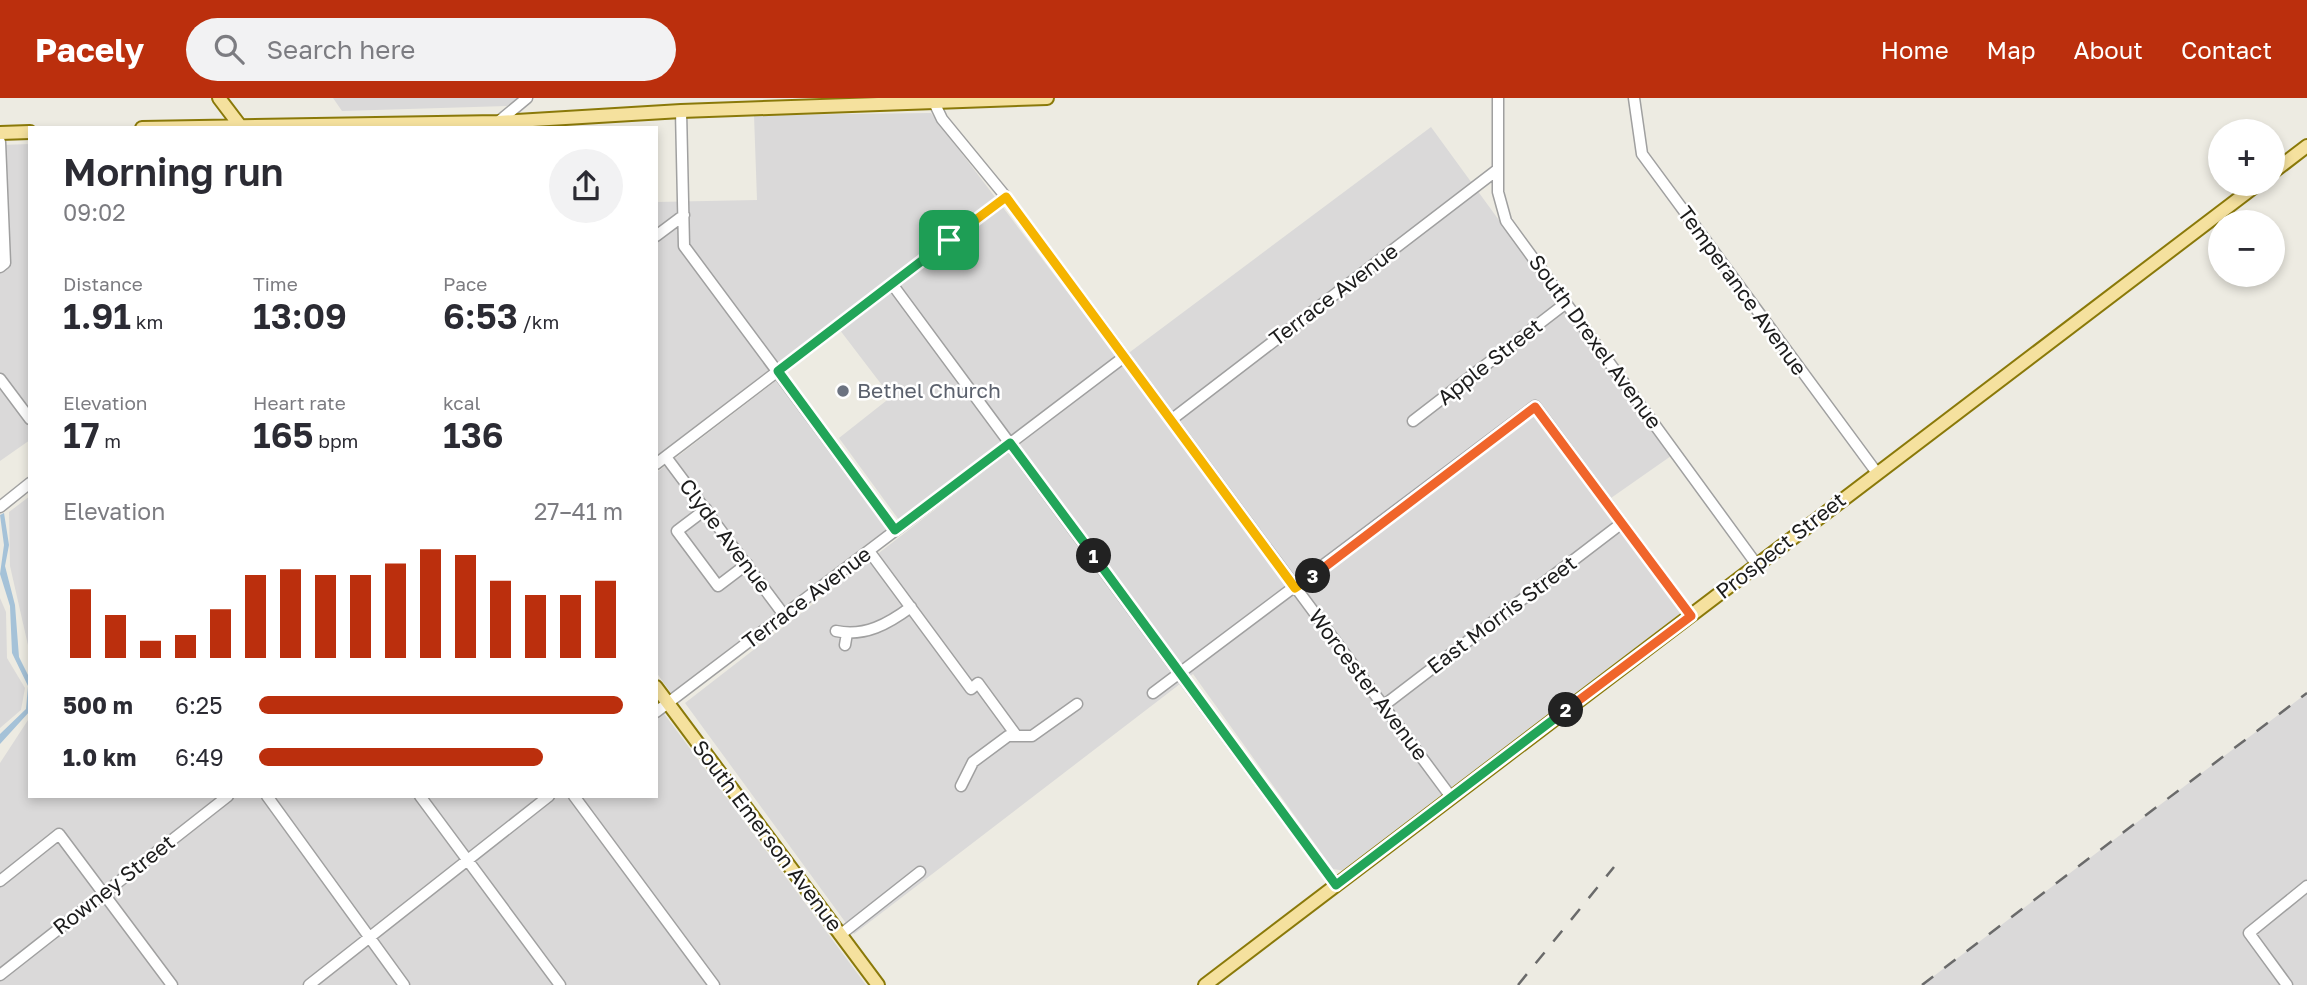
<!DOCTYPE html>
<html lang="en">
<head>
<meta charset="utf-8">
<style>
	:root { --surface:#fff; --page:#f2f2f3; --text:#2b2b33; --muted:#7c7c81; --accent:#bb2f0d }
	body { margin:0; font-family:"Golos Text",sans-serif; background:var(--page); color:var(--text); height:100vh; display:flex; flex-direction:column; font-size:26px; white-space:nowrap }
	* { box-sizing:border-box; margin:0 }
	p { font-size:23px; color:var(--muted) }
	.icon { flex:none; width:38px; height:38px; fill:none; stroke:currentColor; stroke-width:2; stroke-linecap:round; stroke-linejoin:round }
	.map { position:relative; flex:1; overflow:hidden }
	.details { position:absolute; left:28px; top:28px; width:630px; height:672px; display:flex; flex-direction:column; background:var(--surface); border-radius:0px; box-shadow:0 4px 10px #0003 }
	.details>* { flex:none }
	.controls { position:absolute; left:2208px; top:21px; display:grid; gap:14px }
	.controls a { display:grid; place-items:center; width:77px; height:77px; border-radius:50%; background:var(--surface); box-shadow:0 4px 10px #0003; font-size:35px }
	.pin { position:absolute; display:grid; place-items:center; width:60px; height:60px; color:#fff; margin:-30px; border-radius:14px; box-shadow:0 4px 10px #0006 }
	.km { position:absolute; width:35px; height:35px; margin:-18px; border-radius:50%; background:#222; color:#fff; font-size:19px; line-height:35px; text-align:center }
	.round { display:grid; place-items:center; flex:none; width:74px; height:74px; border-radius:37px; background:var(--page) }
	.head { display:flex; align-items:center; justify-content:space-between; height:119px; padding:0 35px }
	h1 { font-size:38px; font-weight:600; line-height:52px }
	.figures { display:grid; grid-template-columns:repeat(3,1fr); gap:10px; height:119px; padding:7px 35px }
	.figures div { display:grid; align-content:center }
	.figures b { font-size:35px; font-weight:600 }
	.figures small { font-size:19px; font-weight:400 }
	.figures p { font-size:19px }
	.chart { height:196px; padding:14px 35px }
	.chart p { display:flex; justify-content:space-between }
	.chart svg { width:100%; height:126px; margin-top:7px; stroke:var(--accent); stroke-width:6 }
	ul { padding:0 35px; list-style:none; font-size:23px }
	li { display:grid; grid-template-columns:112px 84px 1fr; align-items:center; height:52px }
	li i { height:18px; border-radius:9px; background:var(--accent) }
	header { display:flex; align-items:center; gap:42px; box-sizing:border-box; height:98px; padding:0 35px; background:var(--accent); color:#fff }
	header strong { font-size:33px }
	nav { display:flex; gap:38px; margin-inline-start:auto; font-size:24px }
	.search { width:490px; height:63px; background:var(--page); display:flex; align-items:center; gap:18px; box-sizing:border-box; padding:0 24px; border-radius:38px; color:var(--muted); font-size:26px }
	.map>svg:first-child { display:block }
	.residential { fill:#dad9d9 }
	.water { fill:#a5c2d8 }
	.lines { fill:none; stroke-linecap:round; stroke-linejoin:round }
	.minor-casing { stroke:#a0a0a0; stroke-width:13 }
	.major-casing { stroke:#8a7909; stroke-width:16 }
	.minor { stroke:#fff; stroke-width:10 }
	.major { stroke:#f5e19e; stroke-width:12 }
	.rail { stroke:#6a6a6a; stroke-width:2.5; stroke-dasharray:14 14; stroke-linecap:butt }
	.split-1-casing { stroke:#fff; stroke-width:14 }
	.split-2-casing { stroke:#fff; stroke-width:14 }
	.split-3-casing { stroke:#fff; stroke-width:14 }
	.split-4-casing { stroke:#fff; stroke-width:14 }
	.split-1 { stroke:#22a559; stroke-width:9 }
	.split-2 { stroke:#22a559; stroke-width:9 }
	.split-3 { stroke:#f0652b; stroke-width:9 }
	.split-4 { stroke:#f5b400; stroke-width:9 }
	.worship-dot { fill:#6b7280; stroke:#fff; stroke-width:2.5 }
	.labels { text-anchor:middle; stroke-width:5; stroke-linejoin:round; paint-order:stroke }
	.street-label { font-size:21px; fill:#1c1c1c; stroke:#fff }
	.worship-label { font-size:21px; fill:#5b616d; stroke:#fff; text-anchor:start }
</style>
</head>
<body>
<header>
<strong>Pacely</strong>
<div class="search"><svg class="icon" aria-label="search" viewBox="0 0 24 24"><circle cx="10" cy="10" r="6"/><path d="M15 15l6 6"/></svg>Search here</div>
<nav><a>Home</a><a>Map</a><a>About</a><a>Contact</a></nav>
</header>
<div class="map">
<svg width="2307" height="887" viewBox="0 0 2307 887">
	<rect width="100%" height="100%" fill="#edebe2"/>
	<path class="residential" d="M 333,0 L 518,0 L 507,8 L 342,13 Z
		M 931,15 L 1116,258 L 899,422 L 839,340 L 891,299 L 833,223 L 656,358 L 656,104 L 757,102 L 754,17 Z
		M 1431,29 L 1671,358 L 1601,407 L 1683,514 L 1681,517 L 1345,773 L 1333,771 L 1193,576 L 854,836 L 685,605 L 1021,345 L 1130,254 Z
		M 30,46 L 30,342 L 0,363 L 0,47 Z
		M 777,282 L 888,430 L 671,595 L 656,574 L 656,375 Z
		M 30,398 L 30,556 L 10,468 L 9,414 Z
		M 0,500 L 6,514 L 7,560 L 25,590 L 21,612 L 0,630 Z
		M 2307,595 L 2307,887 L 1922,887 L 2148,716 Z
		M 656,605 L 866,887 L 0,887 L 0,665 L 30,619 L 30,698 L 656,698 Z"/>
	<path class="water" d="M 4,415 L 9,447 L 5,468 L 15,507 L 19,559 L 30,581 L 30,613 L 0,646 L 0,636 L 26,611 L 28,588 L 12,555 L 10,508 L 0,476 L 4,447 L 0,417 Z"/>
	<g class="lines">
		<defs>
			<path id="minor" d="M 932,0 L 942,21 L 1006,99 L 1451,699
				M 1498,0 L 1498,94 L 1506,123 L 1757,467
				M 1634,0 L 1642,56 L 1877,375
				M 681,13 L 684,148 L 895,432
				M 498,24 L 527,0
				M 0,44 L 5,165 L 0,169
				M 656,138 L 684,117
				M 892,186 L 1336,787
				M 0,281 L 30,321
				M 1171,322 L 1497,72
				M 1413,323 L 1566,205
				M 666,359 L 784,517
				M 656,366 L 1006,99
				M 0,409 L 30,385
				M 706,411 L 677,433 L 718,488 L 747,466
				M 869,453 L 971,591 L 978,585 L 1016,637
				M 836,533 C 865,539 888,526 911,509
				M 845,547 L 847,535
				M 1153,595 L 1535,308 L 1691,518
				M 1383,608 L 1622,425
				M 656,614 L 1124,259
				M 961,688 L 973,664 L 1008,638 L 1032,638 L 1077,606
				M 267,698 L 404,887
				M 420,698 L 560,887
				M 574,698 L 714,887
				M 0,783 L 59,736 L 172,887
				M 840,837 L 920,774
				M 0,877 L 228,698
				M 309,887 L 549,698
				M 2287,887 L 2249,835 L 2307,788"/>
			<path id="major" d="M 219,0 L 241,29
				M 142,30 L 498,24 L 681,13 L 1047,0
				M 0,35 L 30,34
				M 2273,74 L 2307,48
				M 656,589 L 878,887
				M 1205,887 L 2258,86"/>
		</defs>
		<use href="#minor" class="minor-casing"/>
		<use href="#major" class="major-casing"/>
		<use href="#minor" class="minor"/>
		<use href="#major" class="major"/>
		<path class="rail" d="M 1518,887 L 1614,769
			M 1922,887 L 2307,595"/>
	</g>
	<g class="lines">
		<defs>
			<path id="split-1" d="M 949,142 L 778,273 L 895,432 L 1010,345 L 1094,458"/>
			<path id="split-2" d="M 1094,458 L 1336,787 L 1566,612"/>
			<path id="split-3" d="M 1313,478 L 1535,309 L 1691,518 L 1566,612"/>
			<path id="split-4" d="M 949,142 L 1006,99 L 1295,490 L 1313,478"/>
		</defs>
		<use href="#split-1" class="split-1-casing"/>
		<use href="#split-2" class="split-2-casing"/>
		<use href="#split-3" class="split-3-casing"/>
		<use href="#split-4" class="split-4-casing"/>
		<use href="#split-1" class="split-1"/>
		<use href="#split-2" class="split-2"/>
		<use href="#split-3" class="split-3"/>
		<use href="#split-4" class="split-4"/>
	</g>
	<circle class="worship-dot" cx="843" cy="293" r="7"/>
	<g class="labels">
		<g class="street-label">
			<text transform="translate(1742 193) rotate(54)" y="7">Temperance Avenue</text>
			<text transform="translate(1334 197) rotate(-37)" y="7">Terrace Avenue</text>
			<text transform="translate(1595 244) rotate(54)" y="7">South Drexel Avenue</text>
			<text transform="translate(1490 264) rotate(-38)" y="7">Apple Street</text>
			<text transform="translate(725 438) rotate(53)" y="7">Clyde Avenue</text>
			<text transform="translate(1781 448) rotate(-38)" y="7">Prospect Street</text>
			<text transform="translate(807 500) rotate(-37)" y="7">Terrace Avenue</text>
			<text transform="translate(1502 517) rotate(-37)" y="7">East Morris Street</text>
			<text transform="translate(1368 587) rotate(53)" y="7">Worcester Avenue</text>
			<text transform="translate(767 738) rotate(53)" y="7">South Emerson Avenue</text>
			<text transform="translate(114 787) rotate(-38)" y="7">Rowney Street</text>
		</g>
		<g class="worship-label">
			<text x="857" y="300">Bethel Church</text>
		</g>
	</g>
</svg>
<div class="controls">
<a>+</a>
<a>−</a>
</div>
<div class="pin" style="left:949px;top:142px;background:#1e9e55"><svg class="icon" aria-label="arrive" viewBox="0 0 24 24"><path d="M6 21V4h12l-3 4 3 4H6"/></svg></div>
<b class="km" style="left:1094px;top:458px">1</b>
<b class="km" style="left:1566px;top:612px">2</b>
<b class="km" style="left:1313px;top:478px">3</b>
<section class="details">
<div class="head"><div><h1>Morning run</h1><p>09:02</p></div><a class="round"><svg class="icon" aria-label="share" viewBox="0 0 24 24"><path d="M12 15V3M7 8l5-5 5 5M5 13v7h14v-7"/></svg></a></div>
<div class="figures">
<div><p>Distance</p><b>1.91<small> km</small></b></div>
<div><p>Time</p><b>13:09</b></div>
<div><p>Pace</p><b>6:53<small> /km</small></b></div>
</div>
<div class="figures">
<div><p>Elevation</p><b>17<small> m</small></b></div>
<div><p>Heart rate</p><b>165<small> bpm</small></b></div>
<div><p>kcal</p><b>136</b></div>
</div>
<div class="chart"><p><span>Elevation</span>27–41 m</p>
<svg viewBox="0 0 160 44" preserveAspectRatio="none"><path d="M5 44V20M15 44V29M25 44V38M35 44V36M45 44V27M55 44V15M65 44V13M75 44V15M85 44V15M95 44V11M105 44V6M115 44V8M125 44V17M135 44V22M145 44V22M155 44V17"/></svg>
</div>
<ul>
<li><b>500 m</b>6:25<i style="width:100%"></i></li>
<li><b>1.0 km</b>6:49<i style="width:78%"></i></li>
</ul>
</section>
</div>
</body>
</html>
